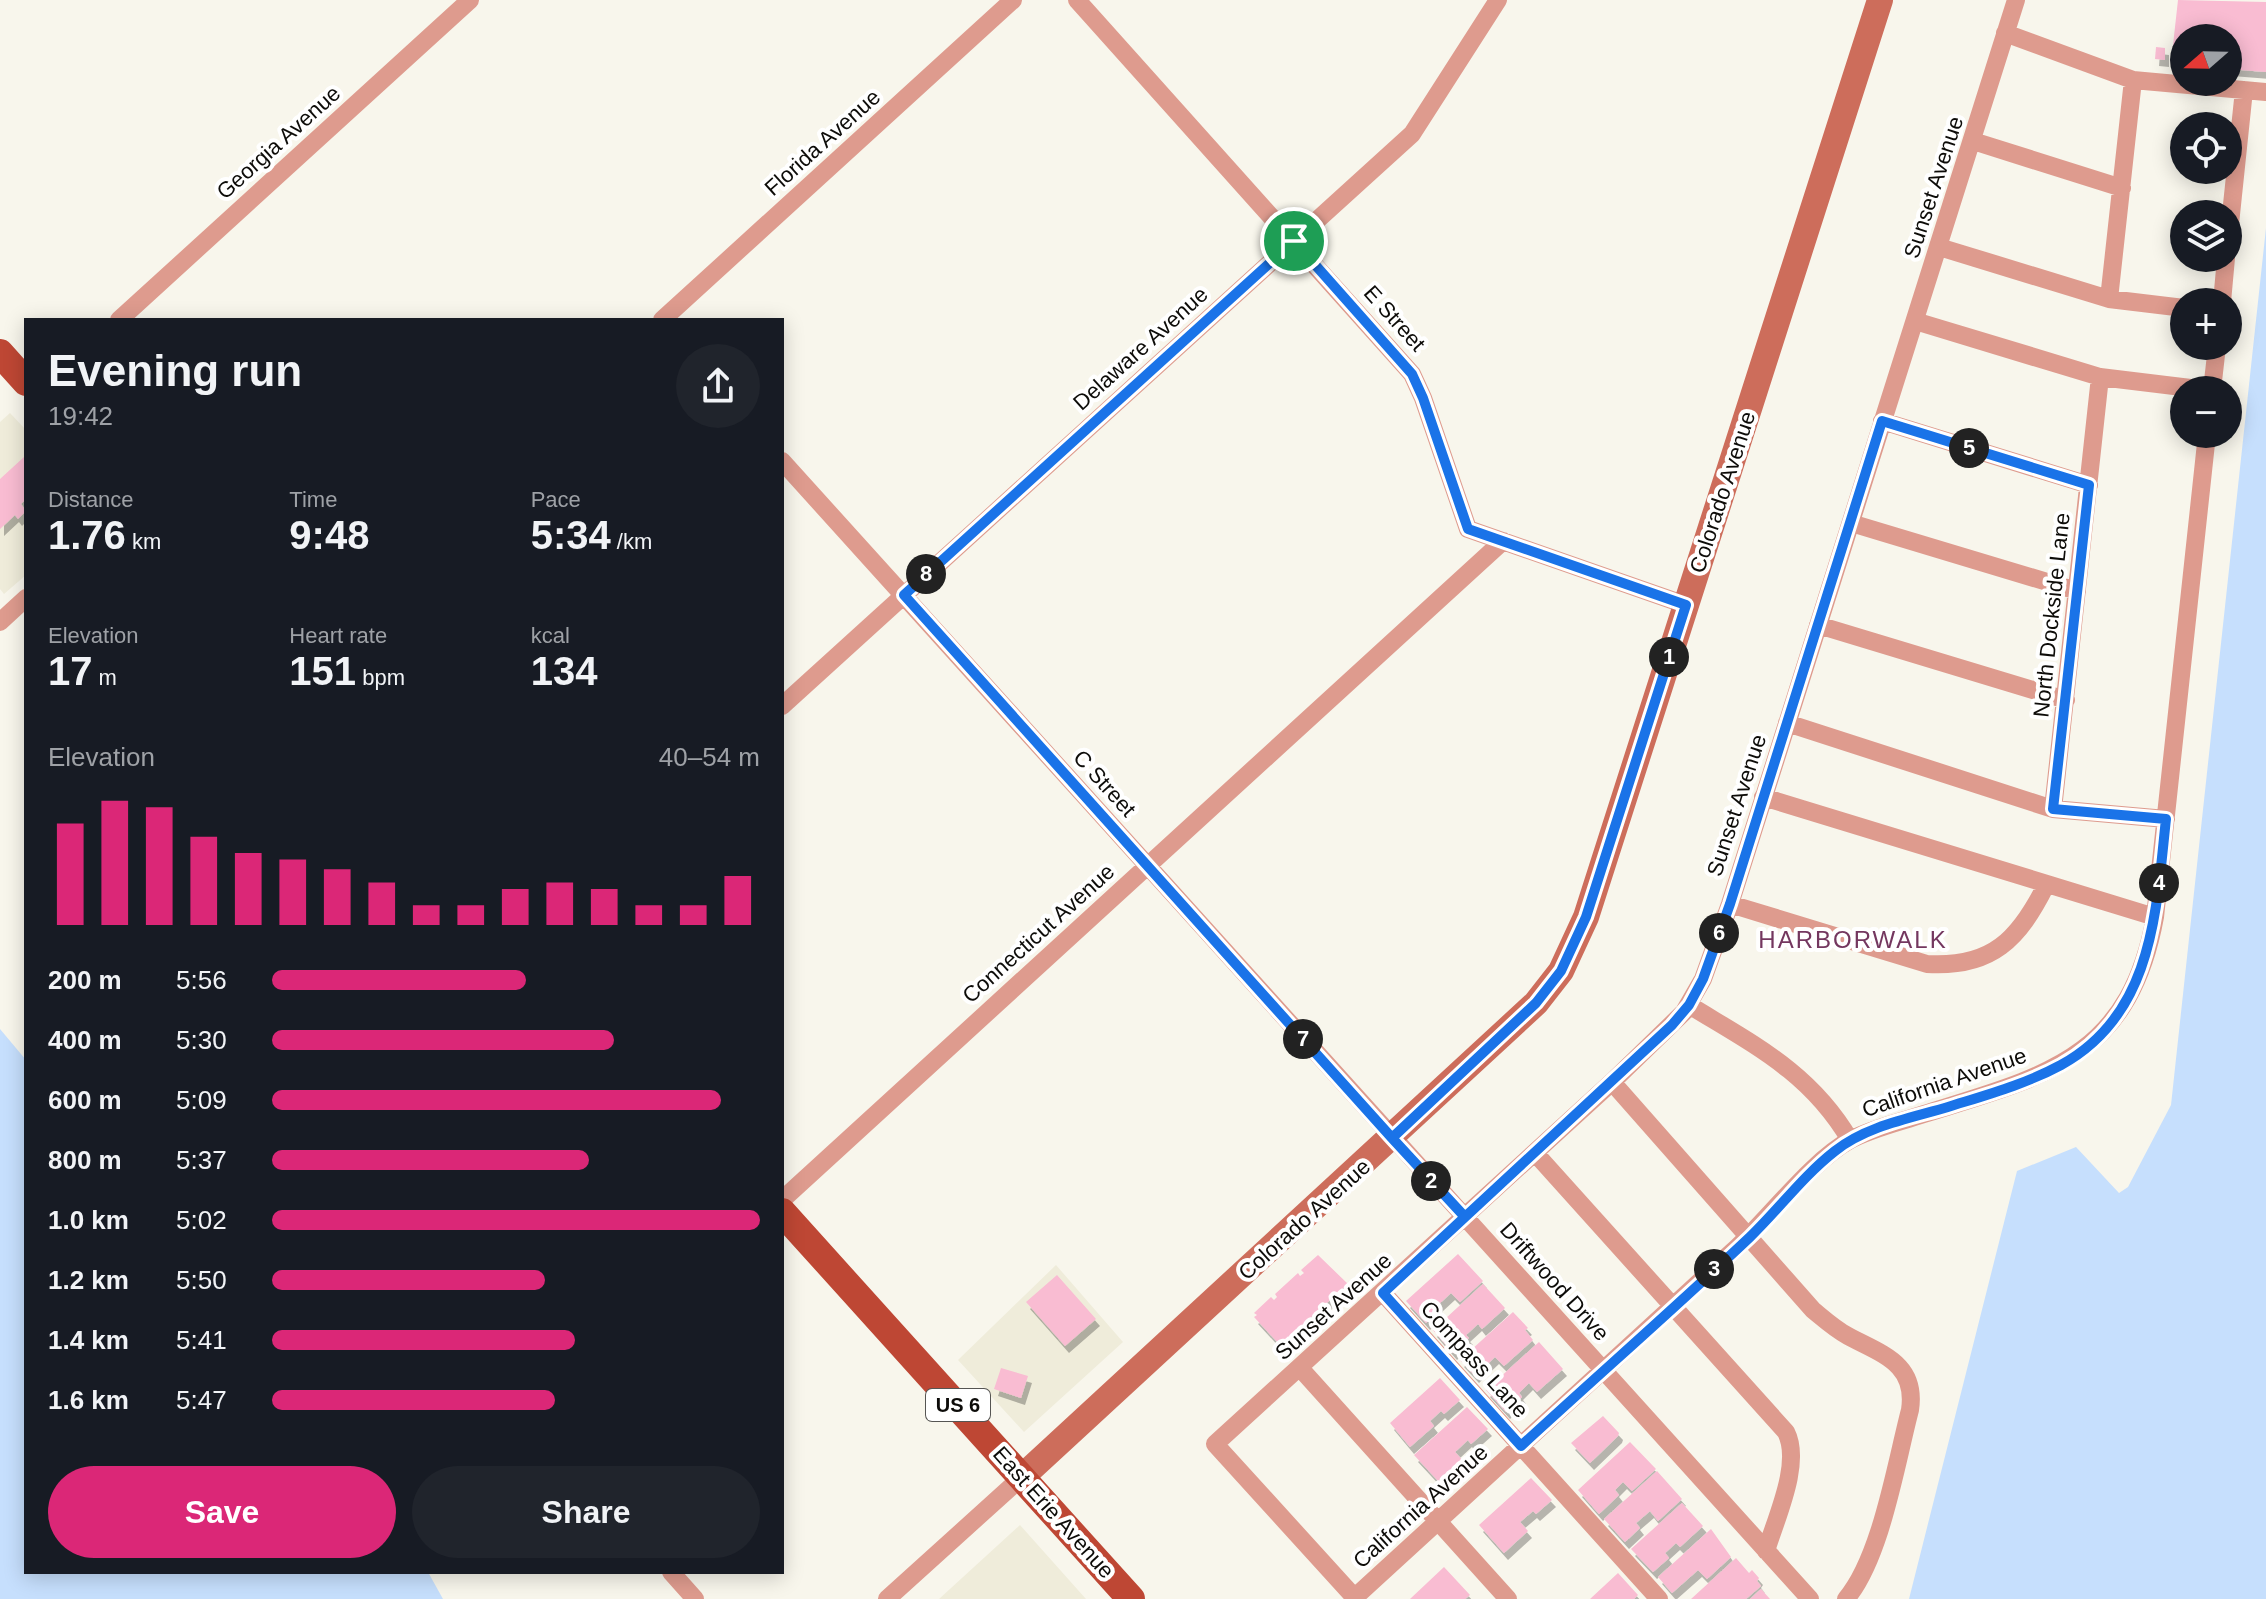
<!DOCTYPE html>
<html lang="en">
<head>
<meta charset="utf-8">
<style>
	:root { --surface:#171b24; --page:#20242c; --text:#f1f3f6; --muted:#9ea1a6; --accent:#db2777 }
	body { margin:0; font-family:Arial,sans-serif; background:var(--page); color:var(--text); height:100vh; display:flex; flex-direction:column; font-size:30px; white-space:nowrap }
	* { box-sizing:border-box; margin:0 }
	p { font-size:26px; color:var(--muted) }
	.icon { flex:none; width:44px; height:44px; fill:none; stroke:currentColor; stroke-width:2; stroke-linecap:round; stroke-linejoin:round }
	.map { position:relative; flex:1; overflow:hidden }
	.panel { position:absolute; left:24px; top:318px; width:760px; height:1256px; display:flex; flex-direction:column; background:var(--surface); border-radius:0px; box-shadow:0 4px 20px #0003 }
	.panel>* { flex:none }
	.needle { width:52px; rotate:250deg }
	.buttons { position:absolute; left:2170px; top:24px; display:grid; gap:16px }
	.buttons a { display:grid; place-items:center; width:72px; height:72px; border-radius:50%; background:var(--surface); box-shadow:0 4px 20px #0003; font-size:40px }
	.pin { position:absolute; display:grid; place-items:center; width:68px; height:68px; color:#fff; margin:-34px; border:4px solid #fff; border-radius:50%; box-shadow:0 2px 8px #0007 }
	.km { position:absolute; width:40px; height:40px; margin:-20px; border-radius:50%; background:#222; color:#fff; font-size:22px; line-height:40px; text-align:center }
	.round { display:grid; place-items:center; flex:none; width:84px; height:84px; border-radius:42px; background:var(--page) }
	.head { display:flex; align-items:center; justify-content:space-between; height:136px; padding:0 24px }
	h1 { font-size:44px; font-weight:600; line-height:60px }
	.metrics { display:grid; grid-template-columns:repeat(3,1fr); gap:12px; height:136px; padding:8px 24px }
	.metrics div { display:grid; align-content:center }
	.metrics b { font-size:40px; font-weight:600 }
	.metrics small { font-size:22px; font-weight:400 }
	.metrics p { font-size:22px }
	.chart { height:224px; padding:16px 24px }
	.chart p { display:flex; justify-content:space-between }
	.chart svg { width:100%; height:144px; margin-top:8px; stroke:var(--accent); stroke-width:6 }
	.primary-button { display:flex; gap:16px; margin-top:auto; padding:16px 24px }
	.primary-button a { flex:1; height:92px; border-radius:48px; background:var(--accent); color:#fff; font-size:32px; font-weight:600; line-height:92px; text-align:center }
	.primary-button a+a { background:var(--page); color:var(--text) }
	ul { padding:0 24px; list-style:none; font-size:26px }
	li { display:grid; grid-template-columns:128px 96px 1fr; align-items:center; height:60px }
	li i { height:20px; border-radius:10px; background:var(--accent) }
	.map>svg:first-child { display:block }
	.built { fill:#efecda }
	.water { fill:#c6dffd }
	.pier { fill:#f8f6ec }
	.building { fill:#f9bcd2; filter:url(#shadow) }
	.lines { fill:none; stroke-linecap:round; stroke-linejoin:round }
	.minor { stroke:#de9b8e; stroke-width:18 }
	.secondary { stroke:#cd6d5b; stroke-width:26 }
	.primary { stroke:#be4734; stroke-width:28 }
	.route-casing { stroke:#fff; stroke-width:16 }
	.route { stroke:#1a73e8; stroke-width:10 }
	.labels { text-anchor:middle; stroke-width:8; stroke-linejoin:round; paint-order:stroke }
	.shield { fill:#fff; stroke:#565553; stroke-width:2 }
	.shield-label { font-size:20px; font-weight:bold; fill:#0d0c09 }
	.street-label { font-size:22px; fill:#0d0c09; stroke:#fff }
	.neighbourhood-label { font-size:24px; letter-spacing:2px; fill:#74375f; stroke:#fff }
</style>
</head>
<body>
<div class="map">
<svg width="2266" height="1599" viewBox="0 0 2266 1599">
	<defs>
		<filter id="shadow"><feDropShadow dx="4" dy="7" stdDeviation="0" flood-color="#0004"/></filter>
	</defs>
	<rect width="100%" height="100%" fill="#f8f6ec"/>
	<path class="built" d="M 10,413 L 26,430 L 26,575 L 4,594 L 0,589 L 0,422 Z
		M 1056,1265 L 1123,1342 L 1024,1432 L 958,1360 Z
		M 1020,1525 L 1086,1599 L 939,1599 Z"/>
	<path class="water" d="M 2266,228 L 2266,1599 L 1909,1599 L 2017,1171 L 2076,1147 L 2119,1193 L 2128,1187 L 2171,1105 Z
		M 0,990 L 26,1026 L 26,1572 L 454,1572 L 471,1599 L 0,1599 Z"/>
	<path class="pier" d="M 0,985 L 26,1021 L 26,1060 L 0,1029 Z
		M 428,1572 L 458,1572 L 475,1599 L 443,1599 Z"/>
	<path class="building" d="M 2178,0 L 2266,2 L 2266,72 L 2228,69 L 2228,38 L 2184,38 L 2184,64 L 2171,63 Z
		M 2156,47 L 2165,48 L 2165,60 L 2155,59 Z
		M 24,457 L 26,499 L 21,504 L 26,511 L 18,519 L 15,515 L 0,529 L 0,479 Z
		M 1458,1254 L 1483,1281 L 1460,1302 L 1451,1293 L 1438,1305 L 1441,1309 L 1426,1323 L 1406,1301 Z
		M 1318,1255 L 1348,1284 L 1280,1345 L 1254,1317 L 1257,1315 L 1254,1313 L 1271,1297 L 1274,1300 L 1277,1297 L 1275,1294 L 1298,1273 L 1300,1276 L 1304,1273 L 1301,1270 Z
		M 1057,1275 L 1096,1319 L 1065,1346 L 1026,1302 Z
		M 1483,1284 L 1505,1308 L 1482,1329 L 1478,1324 L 1466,1335 L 1469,1338 L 1453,1353 L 1433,1330 Z
		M 1513,1312 L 1528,1328 L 1525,1330 L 1533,1340 L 1504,1366 L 1495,1357 L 1475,1376 L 1460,1360 Z
		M 1539,1342 L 1563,1369 L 1537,1392 L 1529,1383 L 1519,1393 L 1522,1397 L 1506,1412 L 1486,1390 Z
		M 1001,1368 L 1028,1376 L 1021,1398 L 994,1389 Z
		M 1440,1378 L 1460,1400 L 1444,1414 L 1441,1411 L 1430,1421 L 1434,1426 L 1410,1447 L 1390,1423 Z
		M 1467,1407 L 1488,1429 L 1471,1444 L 1468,1440 L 1455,1452 L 1464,1462 L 1440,1483 L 1414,1455 Z
		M 1603,1416 L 1619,1433 L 1618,1436 L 1590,1463 L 1571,1443 Z
		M 1630,1442 L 1656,1469 L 1632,1491 L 1623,1482 L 1615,1490 L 1619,1495 L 1599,1514 L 1578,1490 Z
		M 1657,1471 L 1682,1499 L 1658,1521 L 1650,1511 L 1636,1523 L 1640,1528 L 1625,1542 L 1604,1519 Z
		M 1531,1478 L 1552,1500 L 1536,1514 L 1533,1511 L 1520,1522 L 1528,1531 L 1504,1553 L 1479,1525 Z
		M 1682,1503 L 1703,1526 L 1680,1547 L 1676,1543 L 1665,1553 L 1669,1558 L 1653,1572 L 1631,1549 Z
		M 1711,1529 L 1731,1557 L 1707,1579 L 1698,1570 L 1672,1593 L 1658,1577 Z
		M 1736,1558 L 1749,1573 L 1752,1570 L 1759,1578 L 1757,1581 L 1761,1586 L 1746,1599 L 1691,1599 Z
		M 1444,1567 L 1470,1595 L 1465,1599 L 1410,1599 Z
		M 1618,1573 L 1638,1595 L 1634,1599 L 1590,1599 Z
		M 1761,1589 L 1770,1599 L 1750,1599 Z"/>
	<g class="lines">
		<path class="minor" d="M 1077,0 L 1412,374 L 1423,398 L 1468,529 L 1686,605
			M 2005,33 L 2133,80 L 2266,92
			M 1973,141 L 2122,188
			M 2228,243 L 2244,90
			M 1939,247 L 2109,299 L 2184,308
			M 2109,299 L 2133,80
			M 2222,302 L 2226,258
			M 119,320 L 470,0
			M 662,320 L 1013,0
			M 1915,321 L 2100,377 L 2207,390
			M 2212,390 L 2217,346
			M 1882,421 L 2089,485
			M 782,461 L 1810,1599
			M 1851,523 L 2077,591
			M 0,622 L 26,598
			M 1818,625 L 2066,700
			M 782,706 L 1412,134 L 1498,0
			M 1787,723 L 2053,809 L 2166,819
			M 1763,797 L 2155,917
			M 2053,809 L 2100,377
			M 1730,904 L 1927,964 C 1992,968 2019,939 2046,885
			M 1689,1005 C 1754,1045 1810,1072 1850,1140
			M 1612,1082 L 1813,1310 C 1824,1319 1835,1329 1848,1336 C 1881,1354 1917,1363 1910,1410 C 1896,1463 1881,1558 1846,1599
			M 1535,1153 L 1786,1432 C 1802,1463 1776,1518 1766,1551
			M 782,1200 L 1503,541
			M 1383,1293 L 1659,1599
			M 1300,1368 L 1508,1599
			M 671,1572 L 695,1599
			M 887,1599 L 1023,1476
			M 1353,1599 C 1480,1484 1606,1368 1732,1252 C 1767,1221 1811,1161 1850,1140 C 1873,1128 1900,1122 1924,1114 C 2045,1076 2129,1059 2155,917 L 2207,434
			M 1356,1599 L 1215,1444 L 1612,1082 L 1684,1012 L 1703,979 L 1730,904 L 2016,0"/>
		<path class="secondary" d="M 1023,1476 L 1536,1003 L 1561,971 L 1586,917 L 1880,0"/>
		<path class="primary" d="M 0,353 L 26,382
			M 782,1212 L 1131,1599"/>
	</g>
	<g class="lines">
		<defs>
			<path id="route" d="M 1294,241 L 1412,374 L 1423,398 L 1468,529 L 1686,605 L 1586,917 L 1561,971 L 1536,1003 L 1392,1138 L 1465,1217 L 1383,1293 L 1521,1446 C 1597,1376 1675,1308 1750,1237 C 1779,1209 1803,1176 1835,1151 C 1866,1126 1911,1118 1948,1107 C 1986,1095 2026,1084 2061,1065 C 2154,1014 2156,910 2166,819 L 2053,809 L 2089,485 L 1882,421 L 1730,904 L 1703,979 L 1689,1005 L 1672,1025 L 1465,1217 L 1392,1138 L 904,595 L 1294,241"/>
		</defs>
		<use href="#route" class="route-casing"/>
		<use href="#route" class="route"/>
	</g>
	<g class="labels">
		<rect class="shield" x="926" y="1389" width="64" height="32" rx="6"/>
		<g class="shield-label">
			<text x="958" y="1412">US 6</text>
		</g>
		<g class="street-label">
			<text transform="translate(278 142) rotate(-42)" y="8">Georgia Avenue</text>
			<text transform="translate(822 142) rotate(-42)" y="8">Florida Avenue</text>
			<text transform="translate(1933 187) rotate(-72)" y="8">Sunset Avenue</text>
			<text transform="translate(1395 318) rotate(48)" y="8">E Street</text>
			<text transform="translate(1140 348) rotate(-42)" y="8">Delaware Avenue</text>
			<text transform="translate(1722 492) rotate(-72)" y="8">Colorado Avenue</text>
			<text transform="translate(2051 615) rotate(-84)" y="8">North Dockside Lane</text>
			<text transform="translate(1105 783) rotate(48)" y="8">C Street</text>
			<text transform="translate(1736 805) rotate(-72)" y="8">Sunset Avenue</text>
			<text transform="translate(1038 933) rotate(-42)" y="8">Connecticut Avenue</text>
			<text transform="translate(1944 1082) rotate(-19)" y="8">California Avenue</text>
			<text transform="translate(1304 1219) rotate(-42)" y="8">Colorado Avenue</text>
			<text transform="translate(1555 1281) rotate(48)" y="8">Driftwood Drive</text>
			<text transform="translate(1333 1306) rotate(-42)" y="8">Sunset Avenue</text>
			<text transform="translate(1475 1359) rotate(48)" y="8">Compass Lane</text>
			<text transform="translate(1420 1506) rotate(-42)" y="8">California Avenue</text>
			<text transform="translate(1054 1512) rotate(48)" y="8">East Erie Avenue</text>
		</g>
		<g class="neighbourhood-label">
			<text x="1853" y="948">HARBORWALK</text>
		</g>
	</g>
</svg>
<div class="buttons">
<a><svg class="needle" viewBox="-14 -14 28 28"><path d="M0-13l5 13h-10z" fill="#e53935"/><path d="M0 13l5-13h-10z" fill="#9ea1a6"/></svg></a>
<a><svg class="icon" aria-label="locate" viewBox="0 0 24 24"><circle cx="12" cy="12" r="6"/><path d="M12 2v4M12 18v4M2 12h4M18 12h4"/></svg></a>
<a><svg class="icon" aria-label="layers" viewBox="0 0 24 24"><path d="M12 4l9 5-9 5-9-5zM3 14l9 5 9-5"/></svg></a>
<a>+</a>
<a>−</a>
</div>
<div class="pin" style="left:1294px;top:241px;background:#1e9e55"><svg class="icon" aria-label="arrive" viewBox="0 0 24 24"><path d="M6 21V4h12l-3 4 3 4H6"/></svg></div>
<b class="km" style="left:1669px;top:657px">1</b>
<b class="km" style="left:1431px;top:1181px">2</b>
<b class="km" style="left:1714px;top:1269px">3</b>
<b class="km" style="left:2159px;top:883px">4</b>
<b class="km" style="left:1969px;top:448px">5</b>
<b class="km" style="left:1719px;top:933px">6</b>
<b class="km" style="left:1303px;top:1039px">7</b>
<b class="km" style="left:926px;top:574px">8</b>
<section class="panel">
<div class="head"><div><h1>Evening run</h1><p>19:42</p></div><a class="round"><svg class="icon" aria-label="share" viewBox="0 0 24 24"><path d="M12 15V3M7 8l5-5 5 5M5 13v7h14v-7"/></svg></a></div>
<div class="metrics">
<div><p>Distance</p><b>1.76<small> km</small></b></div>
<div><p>Time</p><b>9:48</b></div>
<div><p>Pace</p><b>5:34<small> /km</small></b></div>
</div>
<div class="metrics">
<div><p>Elevation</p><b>17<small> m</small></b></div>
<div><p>Heart rate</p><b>151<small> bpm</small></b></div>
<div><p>kcal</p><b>134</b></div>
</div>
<div class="chart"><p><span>Elevation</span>40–54 m</p>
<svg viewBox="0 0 160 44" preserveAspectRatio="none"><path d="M5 44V13M15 44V6M25 44V8M35 44V17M45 44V22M55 44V24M65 44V27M75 44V31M85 44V38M95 44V38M105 44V33M115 44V31M125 44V33M135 44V38M145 44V38M155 44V29"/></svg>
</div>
<ul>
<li><b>200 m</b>5:56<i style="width:52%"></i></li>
<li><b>400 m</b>5:30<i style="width:70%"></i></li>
<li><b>600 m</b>5:09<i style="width:92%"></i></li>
<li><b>800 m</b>5:37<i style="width:65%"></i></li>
<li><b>1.0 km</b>5:02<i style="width:100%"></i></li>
<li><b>1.2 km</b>5:50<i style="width:56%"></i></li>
<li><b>1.4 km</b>5:41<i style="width:62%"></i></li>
<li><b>1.6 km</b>5:47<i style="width:58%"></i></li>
</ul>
<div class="primary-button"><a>Save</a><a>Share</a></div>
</section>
</div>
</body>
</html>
